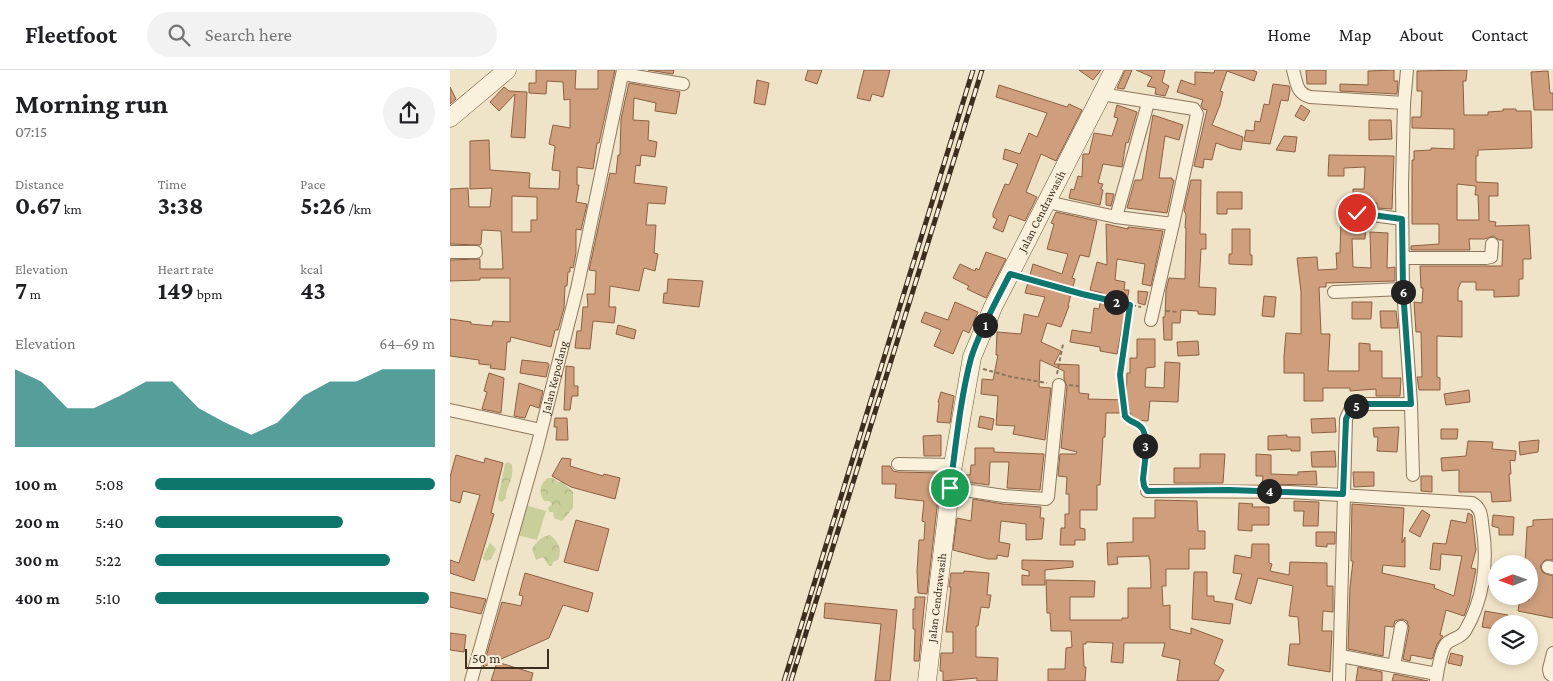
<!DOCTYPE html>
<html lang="en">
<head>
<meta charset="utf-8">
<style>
	:root { --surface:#fff; --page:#f2f2f2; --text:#202124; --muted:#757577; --line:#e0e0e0; --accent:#0f766e }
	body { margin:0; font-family:"Crimson Pro",serif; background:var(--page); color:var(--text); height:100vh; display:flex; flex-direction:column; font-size:19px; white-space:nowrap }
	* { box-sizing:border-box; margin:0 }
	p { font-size:16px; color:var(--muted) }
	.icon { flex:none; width:28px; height:28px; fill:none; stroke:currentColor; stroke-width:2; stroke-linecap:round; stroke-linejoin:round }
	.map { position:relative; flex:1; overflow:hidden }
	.sheet { display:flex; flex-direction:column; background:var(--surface); width:450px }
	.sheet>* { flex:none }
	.needle { width:32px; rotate:269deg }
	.buttons { position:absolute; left:1038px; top:485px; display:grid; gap:10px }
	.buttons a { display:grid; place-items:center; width:50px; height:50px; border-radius:50%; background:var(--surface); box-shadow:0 2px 8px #0003; font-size:25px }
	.scale { position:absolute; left:15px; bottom:12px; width:84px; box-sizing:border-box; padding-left:5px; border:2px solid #3d2e20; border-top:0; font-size:14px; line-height:18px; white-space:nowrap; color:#3d2e20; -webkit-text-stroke:4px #f7eed8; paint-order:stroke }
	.pin { position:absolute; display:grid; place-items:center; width:42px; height:42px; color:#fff; margin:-21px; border:2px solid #fff; border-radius:50%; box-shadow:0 1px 5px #0007 }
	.km { position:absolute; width:25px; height:25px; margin:-12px; border-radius:50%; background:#222; color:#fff; font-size:14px; line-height:25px; text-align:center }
	.round { display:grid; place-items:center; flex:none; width:52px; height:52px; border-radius:26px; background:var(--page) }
	.summary { display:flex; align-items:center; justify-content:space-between; height:85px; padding:0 15px }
	h1 { font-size:28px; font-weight:700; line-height:38px }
	.figures { display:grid; grid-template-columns:repeat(3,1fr); gap:8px; height:85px; padding:5px 15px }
	.figures div { display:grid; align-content:center }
	.figures b { font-size:25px; font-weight:700 }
	.figures small { font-size:14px; font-weight:400 }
	.figures p { font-size:14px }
	.chart { height:140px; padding:10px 15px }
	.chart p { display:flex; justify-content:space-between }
	.chart svg { width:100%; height:90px; margin-top:5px; fill:var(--accent); opacity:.7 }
	ul { padding:0 15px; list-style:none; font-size:16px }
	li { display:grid; grid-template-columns:80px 60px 1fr; align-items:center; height:38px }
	li i { height:12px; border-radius:6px; background:var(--accent) }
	header { display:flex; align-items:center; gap:30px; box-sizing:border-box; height:70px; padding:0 25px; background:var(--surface); border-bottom:1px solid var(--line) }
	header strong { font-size:24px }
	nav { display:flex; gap:28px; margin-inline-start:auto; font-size:18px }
	.search { width:350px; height:45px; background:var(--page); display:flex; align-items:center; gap:12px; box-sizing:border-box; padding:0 18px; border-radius:28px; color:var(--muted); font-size:19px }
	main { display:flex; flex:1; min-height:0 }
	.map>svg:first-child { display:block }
	.forest { fill:url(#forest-crowns) }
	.garden { fill:#c9cf9b }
	.building { fill:#cf9f7d; stroke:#8d5f41; fill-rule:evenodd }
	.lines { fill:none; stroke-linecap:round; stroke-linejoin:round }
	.minor-casing { stroke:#8d765c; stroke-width:14 }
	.secondary-casing { stroke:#6f573f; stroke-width:19 }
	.path { stroke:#8d765c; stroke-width:2; stroke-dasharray:4 2.5; stroke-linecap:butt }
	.minor { stroke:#faf1dc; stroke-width:12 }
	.secondary { stroke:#faf1dc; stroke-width:18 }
	.rail-casing { stroke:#3d2e20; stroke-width:5 }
	.rail { stroke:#f7eed8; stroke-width:3; stroke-dasharray:9; stroke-linecap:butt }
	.route-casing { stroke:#fff; stroke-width:10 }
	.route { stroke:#0f766e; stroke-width:6 }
	.labels { text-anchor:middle; stroke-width:5; stroke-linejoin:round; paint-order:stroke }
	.street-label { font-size:12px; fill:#3d2e20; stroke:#f7eed8 }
</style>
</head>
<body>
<header>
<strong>Fleetfoot</strong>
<div class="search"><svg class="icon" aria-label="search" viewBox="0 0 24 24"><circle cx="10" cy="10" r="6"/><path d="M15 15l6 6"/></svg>Search here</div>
<nav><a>Home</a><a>Map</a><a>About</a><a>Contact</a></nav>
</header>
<main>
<section class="sheet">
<div class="summary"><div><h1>Morning run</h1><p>07:15</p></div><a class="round"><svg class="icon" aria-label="share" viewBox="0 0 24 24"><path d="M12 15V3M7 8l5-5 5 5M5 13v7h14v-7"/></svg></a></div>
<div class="figures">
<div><p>Distance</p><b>0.67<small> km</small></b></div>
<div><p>Time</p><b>3:38</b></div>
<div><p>Pace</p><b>5:26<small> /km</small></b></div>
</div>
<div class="figures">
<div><p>Elevation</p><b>7<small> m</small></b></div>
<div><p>Heart rate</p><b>149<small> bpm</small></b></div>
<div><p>kcal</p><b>43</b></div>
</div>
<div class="chart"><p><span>Elevation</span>64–69 m</p>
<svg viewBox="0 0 160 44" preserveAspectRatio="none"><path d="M0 44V6L10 12L20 25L30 25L40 19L50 12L60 12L70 25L80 32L90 38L100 32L110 19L120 12L130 12L140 6L150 6L160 6V44z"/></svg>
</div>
<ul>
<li><b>100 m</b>5:08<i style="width:100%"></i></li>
<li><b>200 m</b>5:40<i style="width:67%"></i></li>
<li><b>300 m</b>5:22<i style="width:84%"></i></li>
<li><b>400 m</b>5:10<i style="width:98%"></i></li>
</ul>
</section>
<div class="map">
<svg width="1103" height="611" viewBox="0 0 1103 611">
	<defs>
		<pattern id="forest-crowns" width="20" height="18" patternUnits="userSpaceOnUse" patternTransform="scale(1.25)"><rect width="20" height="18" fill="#c9cf9b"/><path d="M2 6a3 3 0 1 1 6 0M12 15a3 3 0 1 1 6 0" fill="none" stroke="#aeb285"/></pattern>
	</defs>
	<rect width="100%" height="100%" fill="#f0e4c8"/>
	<path class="forest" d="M 58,392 L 62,395 C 64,412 56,415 56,428 L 52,432 L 49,431 L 48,428 L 55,394 Z
		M 98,408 L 103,408 L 108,412 L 113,412 L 123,422 L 123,438 L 112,451 L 104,448 L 103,442 L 99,442 L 98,438 L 102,434 L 99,431 L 94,431 C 89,423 89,414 98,408 Z
		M 100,465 C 109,472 112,479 108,490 L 103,492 L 102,496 L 99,496 L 93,487 L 86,490 L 82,479 C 86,472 92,466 100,465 Z
		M 40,473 L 46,479 L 41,489 L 37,491 L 33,489 L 34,484 Z"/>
	<path class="garden" d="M 75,435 L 96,441 L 87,470 L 67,465 Z"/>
	<path class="building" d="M 86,0 L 126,0 L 125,19 L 148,19 L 148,0 L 165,0 L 149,73 L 147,73 L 143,99 L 127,97 L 127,115 L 129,115 L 126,132 L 137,134 L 131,160 L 126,159 L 126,183 L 123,198 L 120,197 L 120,202 L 118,202 L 117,216 L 115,216 L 114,238 L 108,260 L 105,260 L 101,277 L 61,267 L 60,272 L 57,272 L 55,300 L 40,298 L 41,295 L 29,294 L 29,290 L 0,286 L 0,249 L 21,252 L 21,254 L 42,256 L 43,251 L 60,252 L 60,208 L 30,208 L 30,210 L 0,211 L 0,190 L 30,189 L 30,199 L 53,199 L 51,161 L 32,160 L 31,174 L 30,175 L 0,174 L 0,119 L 18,118 L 19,137 L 40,137 L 42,118 L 20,119 L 20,71 L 39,70 L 40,100 L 80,103 L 79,118 L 109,119 L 110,101 L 102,100 L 105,76 L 99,74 L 103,55 L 120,58 L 120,29 L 114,30 L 113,12 L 97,11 L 96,24 L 79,23 L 79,13 L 86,13 ZM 62,126 L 87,127 L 87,150 L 81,150 L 81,162 L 62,162 Z
		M 198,0 L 224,0 L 223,4 Z
		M 358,0 L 372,0 L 367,14 L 355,10 Z
		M 414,0 L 440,0 L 433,27 L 422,24 L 420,31 L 407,28 Z
		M 629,0 L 651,0 L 643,10 Z
		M 675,0 L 682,0 L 674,19 L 667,18 Z
		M 686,0 L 715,0 L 712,12 L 719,16 L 715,26 L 705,24 L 706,18 L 697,16 L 702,7 Z
		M 765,0 L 802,0 L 807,2 L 804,11 L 777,1 L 770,21 L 773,22 L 770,35 L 762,55 L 793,67 L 791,80 L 780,78 L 766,73 L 762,90 L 754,89 L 753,98 L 744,96 L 757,40 L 753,39 L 751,35 L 753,30 L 727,22 L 731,10 L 745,15 L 745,2 L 764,3 Z
		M 856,0 L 876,0 L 876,14 L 857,14 Z
		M 944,0 L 944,11 L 948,11 L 947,24 L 890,21 L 890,14 L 918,15 L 918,1 Z
		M 1017,0 L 1016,11 L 1013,11 L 1014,45 L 1038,45 L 1038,42 L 1053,41 L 1053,39 L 1066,39 L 1066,41 L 1081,41 L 1082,78 L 1028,80 L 1028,86 L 1026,86 L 1026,112 L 1048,113 L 1048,126 L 1039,126 L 1039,151 L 1046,152 L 1045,156 L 1079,155 L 1081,189 L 1073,189 L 1073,209 L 1069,209 L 1069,226 L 1044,227 L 1044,220 L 1026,220 L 1026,212 L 1011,212 L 1008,219 L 1008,231 L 1012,231 L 1012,267 L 987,266 L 987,307 L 990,308 L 990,320 L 969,320 L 967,307 L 972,307 L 971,262 L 966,262 L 964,232 L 972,233 L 973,218 L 971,218 L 970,196 L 1052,196 L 1053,170 L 1049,170 L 1043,166 L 1035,169 L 1019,169 L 1020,180 L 961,180 L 961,176 L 989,174 L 989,154 L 962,154 L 962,90 L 964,90 L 964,81 L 981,80 L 981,78 L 1004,79 L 1004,59 L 962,58 L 962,47 L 971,47 L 972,21 L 967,21 L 967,1 ZM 1007,114 L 1026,116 L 1025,125 L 1028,125 L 1029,150 L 1007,150 Z
		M 1098,1 L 1100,23 L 1103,23 L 1103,40 L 1084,40 L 1081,2 Z
		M 307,10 L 319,13 L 315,35 L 304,33 Z
		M 179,13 L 230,22 L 226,44 L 205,41 L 206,33 L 184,28 L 183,50 L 199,51 L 198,70 L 207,72 L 205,87 L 191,85 L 190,96 L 186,95 L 184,113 L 217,117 L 215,134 L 198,133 L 196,155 L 206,155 L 204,183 L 208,184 L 205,201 L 194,198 L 189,221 L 160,216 L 159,237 L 166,237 L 164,253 L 143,251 L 140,279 L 125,278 L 127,261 L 131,261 L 133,237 L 138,237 L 137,224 L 145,224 L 146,201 L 139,200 L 160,103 L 166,104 L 168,85 L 170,85 L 171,49 Z
		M 823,14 L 839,16 L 840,20 L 838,31 L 831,30 L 820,74 L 794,71 L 796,60 L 804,61 L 805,51 L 810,52 L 814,34 L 819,35 Z
		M 549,15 L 617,37 L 619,34 L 632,40 L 606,91 L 591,84 L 576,122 L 587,127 L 575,151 L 559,145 L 553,162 L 543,158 L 547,149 L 543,147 L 543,143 L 555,114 L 559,115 L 568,94 L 553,89 L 555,79 L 570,84 L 579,63 L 587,67 L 597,43 L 546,27 Z
		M 0,17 L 6,29 L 0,34 Z
		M 54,17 L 59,21 L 77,22 L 75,68 L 61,67 L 65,24 L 49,41 L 40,32 Z
		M 667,35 L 687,42 L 678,73 L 676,72 L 672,97 L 653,94 L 648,113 L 653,114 L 651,119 L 653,120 L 650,135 L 619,128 L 621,119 L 624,120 L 628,106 L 632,107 L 633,84 L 639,84 L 644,63 L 662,66 L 668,48 L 664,47 Z
		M 851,35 L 860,41 L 854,51 L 845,46 Z
		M 703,45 L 733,55 L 729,70 L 715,66 L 709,108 L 722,108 L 722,110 L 724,110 L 717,143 L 677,138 L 685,110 L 692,110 Z
		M 919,50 L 941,50 L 942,69 L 919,70 Z
		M 834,66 L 847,67 L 845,82 L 826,80 Z
		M 879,85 L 944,86 L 942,139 L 927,138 L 927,133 L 903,133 L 903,119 L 914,119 L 915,97 L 894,98 L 894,106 L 878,106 Z
		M 741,110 L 751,110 L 750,164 L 756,164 L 756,179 L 751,179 L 749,217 L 766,218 L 765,245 L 748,244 L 748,241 L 731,240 L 730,253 L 722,253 L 722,270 L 714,270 L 713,247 L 715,247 L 716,220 L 719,208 L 735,209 L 736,158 L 735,158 L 736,145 L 734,140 Z
		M 767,122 L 792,122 L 792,139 L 777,139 L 777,144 L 767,144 Z
		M 656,123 L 664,124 L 661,136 L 656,135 Z
		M 606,142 L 647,151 L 639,187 L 630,185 L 622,208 L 625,209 L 618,236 L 619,236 L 611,257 L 597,253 L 591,272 L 611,281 L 604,294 L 629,295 L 629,323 L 639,324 L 638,329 L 676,330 L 677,303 L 680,303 L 680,288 L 687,288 L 687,269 L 705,269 L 705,297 L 696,298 L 695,317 L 714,318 L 715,292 L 730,293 L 728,332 L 700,331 L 698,351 L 680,350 L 681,343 L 656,343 L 655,367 L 653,367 L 650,415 L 647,415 L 647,440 L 630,440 L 630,458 L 635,459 L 635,470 L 625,470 L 625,475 L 610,475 L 611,458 L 615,458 L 615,444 L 619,444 L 619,424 L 616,424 L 617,407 L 608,406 L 610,384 L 626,384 L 627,382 L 611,378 L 617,316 L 614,309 L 614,301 L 590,290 L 589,317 L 601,318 L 595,370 L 563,364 L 565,356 L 546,355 L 548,326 L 531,324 L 532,309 L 543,310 L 548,285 L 546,285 L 547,262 L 571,264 L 574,244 L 588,247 L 595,227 L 575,223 L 583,194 L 612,204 L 618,184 L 597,179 L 604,154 L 601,153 Z
		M 891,149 L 916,152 L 915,169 L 902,169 L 903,197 L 921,198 L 920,162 L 938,163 L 937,198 L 945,197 L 945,211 L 876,213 L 876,217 L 869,217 L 871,264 L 880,264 L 878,301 L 909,301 L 909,273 L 920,274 L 920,281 L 932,281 L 932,308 L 951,308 L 950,326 L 926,326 L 926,319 L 900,321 L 900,318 L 873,318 L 873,331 L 854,331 L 854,303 L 834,303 L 834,286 L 836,263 L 851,264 L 851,222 L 847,188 L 867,187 L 868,200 L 887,199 L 886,183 L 890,183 Z
		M 656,154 L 678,159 L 678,157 L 713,161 L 701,216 L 692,214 L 695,194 L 667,189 L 665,210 L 675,212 L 674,220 L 679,220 L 667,284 L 650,281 L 650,277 L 620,272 L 622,260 L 641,263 L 644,238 L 649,239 L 652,223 L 640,220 L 647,192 L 657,195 Z
		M 782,159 L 800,159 L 800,185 L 802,185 L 802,195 L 779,194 L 779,184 L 782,184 Z
		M 536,182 L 556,189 L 536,228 L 517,219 L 519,216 L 503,208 L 510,194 L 525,201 L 526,198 L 529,200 Z
		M 218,209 L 253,211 L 249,237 L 213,233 L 214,223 L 217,223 Z
		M 688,221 L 698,222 L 695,235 L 688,233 Z
		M 814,226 L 826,227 L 824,247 L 812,246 Z
		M 505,232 L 528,242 L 519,263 L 513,260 L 503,284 L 484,276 L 491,260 L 471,252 L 475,242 L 498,250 Z
		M 902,232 L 922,232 L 921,249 L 902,249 Z
		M 930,241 L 946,241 L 948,258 L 931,258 Z
		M 168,255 L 186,260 L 184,269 L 166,264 Z
		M 748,271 L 749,285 L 728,286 L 727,272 Z
		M 72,290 L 98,293 L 99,295 L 96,307 L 70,303 Z
		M 116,296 L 124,297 L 124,316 L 128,316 L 128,326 L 122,326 L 120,340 L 114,340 Z
		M 39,303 L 54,308 L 51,343 L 32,339 L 37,322 L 34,321 Z
		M 69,313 L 93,321 L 89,338 L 80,335 L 75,348 L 64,346 Z
		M 1019,320 L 1020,332 L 996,335 L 994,324 Z
		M 491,322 L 504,326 L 500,353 L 487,352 L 489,333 L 488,332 Z
		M 530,346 L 544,349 L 542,360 L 528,357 Z
		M 105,348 L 117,348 L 118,370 L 106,370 L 107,357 L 104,357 Z
		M 885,348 L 886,362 L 862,363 L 861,349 Z
		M 949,357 L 947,382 L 927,381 L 928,367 L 924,367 L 923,358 Z
		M 991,359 L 1008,359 L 1007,369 L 991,369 Z
		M 491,365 L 491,386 L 474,386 L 473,366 Z
		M 837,365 L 837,367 L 850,367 L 850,381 L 841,381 L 841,379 L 818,380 L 818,366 Z
		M 1089,370 L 1088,382 L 1070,385 L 1069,372 Z
		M 1018,371 L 1043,372 L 1042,379 L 1066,381 L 1065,391 L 1060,390 L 1061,404 L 1059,404 L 1061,431 L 1042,432 L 1041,422 L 1009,422 L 1009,400 L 992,401 L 991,388 L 1016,386 Z
		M 525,378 L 544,378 L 544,382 L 594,384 L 590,420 L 557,418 L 559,392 L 540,392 L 539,415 L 516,412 L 516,405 L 520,405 L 521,395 L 525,395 Z
		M 885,381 L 886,397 L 862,397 L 861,382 Z
		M 750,384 L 775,384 L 773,413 L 724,413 L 724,398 L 750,398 Z
		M 806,384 L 821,385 L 821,404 L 848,405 L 848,402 L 866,401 L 867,415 L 812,414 L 813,406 L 806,406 Z
		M 6,385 L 34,393 L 35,388 L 53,393 L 41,443 L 44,444 L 24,511 L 0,503 L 0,490 L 9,493 L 30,425 L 13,421 L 10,433 L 0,430 L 0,407 Z
		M 112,388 L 121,389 L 120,396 L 153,406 L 154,404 L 170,408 L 165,429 L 121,417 L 102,406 Z
		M 432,396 L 440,396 L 443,401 L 448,402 L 491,403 L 477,524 L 468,523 L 467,501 L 469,470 L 474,470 L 475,452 L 472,451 L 474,431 L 445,428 L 446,414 L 432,414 Z
		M 903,402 L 924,402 L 924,416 L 904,417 Z
		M 971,406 L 982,406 L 982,422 L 971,421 Z
		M 523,429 L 553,434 L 591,437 L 590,448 L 594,448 L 592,469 L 576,470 L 576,454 L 551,451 L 549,472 L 560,474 L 558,487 L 547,485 L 547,489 L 538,489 L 503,480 L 507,448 L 521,451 Z
		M 705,430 L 747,431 L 748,461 L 755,461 L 755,479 L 739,479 L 739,499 L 716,499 L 716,516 L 712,516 L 713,536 L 720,535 L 720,559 L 741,564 L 741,558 L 773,570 L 764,594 L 774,600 L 768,611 L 727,611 L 730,590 L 712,586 L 715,573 L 674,573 L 673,593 L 661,592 L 663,573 L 636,572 L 636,574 L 633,574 L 634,597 L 636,597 L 635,611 L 598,611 L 598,599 L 615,599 L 616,578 L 622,577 L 621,561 L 601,561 L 600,543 L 597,543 L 596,510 L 645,511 L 644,527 L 620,527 L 620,550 L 672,550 L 672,548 L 678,548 L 678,518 L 701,518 L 700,489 L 699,489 L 699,486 L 667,487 L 668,494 L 658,495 L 657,473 L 683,472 L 683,448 L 705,448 Z
		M 844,431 L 869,432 L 868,456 L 853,456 L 854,441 L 844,441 Z
		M 789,433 L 803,434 L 802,437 L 819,437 L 819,455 L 802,455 L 802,461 L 788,460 Z
		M 902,434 L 954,438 L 952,473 L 955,467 L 955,497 L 933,495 L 932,503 L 985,515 L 984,518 L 1004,526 L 1012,486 L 991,484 L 990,500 L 980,499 L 983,473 L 996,474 L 1001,450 L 1016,453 L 1018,443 L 1022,445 L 1026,480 L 1021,498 L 1026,499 L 1019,533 L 1014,546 L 996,540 L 990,565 L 993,566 L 987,574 L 982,589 L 961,585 L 960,591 L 953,589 L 959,558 L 957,551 L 952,549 L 945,551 L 943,557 L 935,556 L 933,586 L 898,579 L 900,517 L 903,491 L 901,491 L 901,478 Z
		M 972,440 L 980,445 L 970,467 L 959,461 Z
		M 1043,445 L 1064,447 L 1063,465 L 1049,465 L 1049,458 L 1042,456 Z
		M 1103,449 L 1103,490 L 1095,490 L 1090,496 L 1093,503 L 1103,506 L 1103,548 L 1068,541 L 1070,528 L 1079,530 L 1079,494 L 1075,494 L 1077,457 L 1083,456 L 1083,450 Z
		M 126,450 L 159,459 L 148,501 L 114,492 Z
		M 866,462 L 885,462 L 885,474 L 877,474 L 877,477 L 866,476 Z
		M 802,474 L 819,474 L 819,493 L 822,494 L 820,501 L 839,505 L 840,492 L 877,493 L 877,516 L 883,516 L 883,542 L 873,541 L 872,561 L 882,561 L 880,602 L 838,595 L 840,574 L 850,574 L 848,547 L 839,546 L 843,516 L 808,508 L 801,534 L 785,529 L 792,504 L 783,503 L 785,485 L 801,488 Z
		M 572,490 L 623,491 L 623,497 L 595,500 L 595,515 L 572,515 L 572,505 L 579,506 L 579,501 L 572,499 Z
		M 514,501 L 539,503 L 537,525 L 541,525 L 539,538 L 531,537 L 528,556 L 526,556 L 526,587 L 548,588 L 547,611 L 527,611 L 527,608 L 493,611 L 493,601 L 490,601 L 491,583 L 503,583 L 503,562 L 496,562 L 501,517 L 499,517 L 501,503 L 514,503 Z
		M 744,502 L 757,502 L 757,526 L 764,526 L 764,531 L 783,534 L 780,554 L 742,549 Z
		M 75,503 L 143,523 L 138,542 L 113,535 L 99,568 L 33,597 L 52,532 L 71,536 L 73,526 L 69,525 Z
		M 0,522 L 36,529 L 31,544 L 0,537 Z
		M 465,527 L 475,527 L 469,591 L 464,591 L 465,559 L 463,559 L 463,539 L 465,539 Z
		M 375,533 L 447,540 L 440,611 L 425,611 L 431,554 L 374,548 Z
		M 1035,541 L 1058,545 L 1056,554 L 1046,554 L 1046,559 L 1032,557 Z
		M 0,563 L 16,565 L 14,582 L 0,580 Z
		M 1001,583 L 1013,586 L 1011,596 L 998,593 Z
		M 47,592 L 83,603 L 81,611 L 41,611 Z
		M 908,597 L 932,602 L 932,611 L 906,611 Z
		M 944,604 L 978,611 L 942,611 Z"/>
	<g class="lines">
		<defs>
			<g id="minor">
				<path d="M 843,0 C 847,13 846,23 860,27 L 954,33"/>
				<path d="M 957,0 L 954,33 L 952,116 L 953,219 L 961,334 L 963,405"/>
				<path d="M 173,4 L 233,14"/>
				<path d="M 597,132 L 666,147 L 723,154 L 747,44 L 744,39 L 651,24"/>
				<path d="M 907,143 L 952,149"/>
				<path d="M 666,147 L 698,33"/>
				<path d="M 0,182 L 26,182"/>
				<path d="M 953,188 L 1036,188 L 1041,187 L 1042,174"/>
				<path d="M 884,222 L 953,219"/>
				<path d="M 701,250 L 723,154"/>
				<path d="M 0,340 L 91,360"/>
				<path d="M 448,394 L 503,395"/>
				<path d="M 501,418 L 554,426 L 596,429 L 598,427 L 609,315"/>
				<path d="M 697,421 L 840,422 L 1022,433 C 1033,439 1031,449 1033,460 C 1038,494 1033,531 1015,561 C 1011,568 1002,568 996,574 C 991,580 987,603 986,611"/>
				<path d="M 1098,497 L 1103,498"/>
				<path d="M 1103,583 L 1099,599 L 1100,604 L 1103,606"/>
				<path d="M 891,586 L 987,604"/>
				<path d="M 944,596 L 951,557"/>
				<path id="s1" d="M 21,611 L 87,377 L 127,219 L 173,0"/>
				<path d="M 889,611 L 896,349 L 901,338 L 914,334 L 961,334"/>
			</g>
			<g id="secondary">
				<path d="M 0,48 L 57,0"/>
				<path id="s2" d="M 477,611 L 503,395 L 522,287 L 543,237 L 664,0"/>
			</g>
		</defs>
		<use href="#minor" class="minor-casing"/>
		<use href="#secondary" class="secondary-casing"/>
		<path class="path" d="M 575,208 L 632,224 L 691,237
			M 680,235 L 670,305 L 675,346 C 679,352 686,352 691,357 C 701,366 693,398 693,411
			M 716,241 L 728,242
			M 533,299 L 562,307 L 597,313
			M 607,304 L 613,274
			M 619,315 L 629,316"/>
		<use href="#minor" class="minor"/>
		<use href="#secondary" class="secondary"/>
		<defs>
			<path id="rail" d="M 334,611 L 523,0
				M 341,611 L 532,0"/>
		</defs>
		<use href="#rail" class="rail-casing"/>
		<use href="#rail" class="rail"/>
	</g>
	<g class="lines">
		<defs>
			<path id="route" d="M 500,418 C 506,375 510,330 521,288 C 529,262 547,229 560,204 L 632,224 L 680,235 L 670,305 L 675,346 C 679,352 686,352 691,357 C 700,366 694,397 693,409 L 694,416 L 697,421 L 779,420 L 893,424 L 896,349 L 901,338 L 914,334 L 961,334 L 953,220 L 952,149 L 907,143"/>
		</defs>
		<use href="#route" class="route-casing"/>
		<use href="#route" class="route"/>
	</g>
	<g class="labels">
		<g class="street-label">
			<text dy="4" stroke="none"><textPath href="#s2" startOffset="489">Jalan Cendrawasih</textPath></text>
			<text dy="4" stroke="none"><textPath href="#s1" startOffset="315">Jalan Kepodang</textPath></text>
			<text dy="4" stroke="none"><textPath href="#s2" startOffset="84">Jalan Cendrawasih</textPath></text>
		</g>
	</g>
</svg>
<div class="buttons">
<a><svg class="needle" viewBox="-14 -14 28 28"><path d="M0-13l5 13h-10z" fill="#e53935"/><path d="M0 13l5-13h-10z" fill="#757577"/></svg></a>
<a><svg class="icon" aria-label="layers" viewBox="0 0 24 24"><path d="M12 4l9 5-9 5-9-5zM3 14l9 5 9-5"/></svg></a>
</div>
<div class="scale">50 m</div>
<div class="pin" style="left:500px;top:418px;background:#1e9e55"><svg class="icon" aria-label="arrive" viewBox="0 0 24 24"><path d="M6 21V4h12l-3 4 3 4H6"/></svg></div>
<div class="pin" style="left:907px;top:143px;background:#d93025"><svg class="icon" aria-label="check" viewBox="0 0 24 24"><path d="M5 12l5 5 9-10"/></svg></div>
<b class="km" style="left:535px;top:255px">1</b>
<b class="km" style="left:666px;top:232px">2</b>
<b class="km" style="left:695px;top:376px">3</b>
<b class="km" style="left:819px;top:421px">4</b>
<b class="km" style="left:906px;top:336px">5</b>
<b class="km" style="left:953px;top:222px">6</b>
</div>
</main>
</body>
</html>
